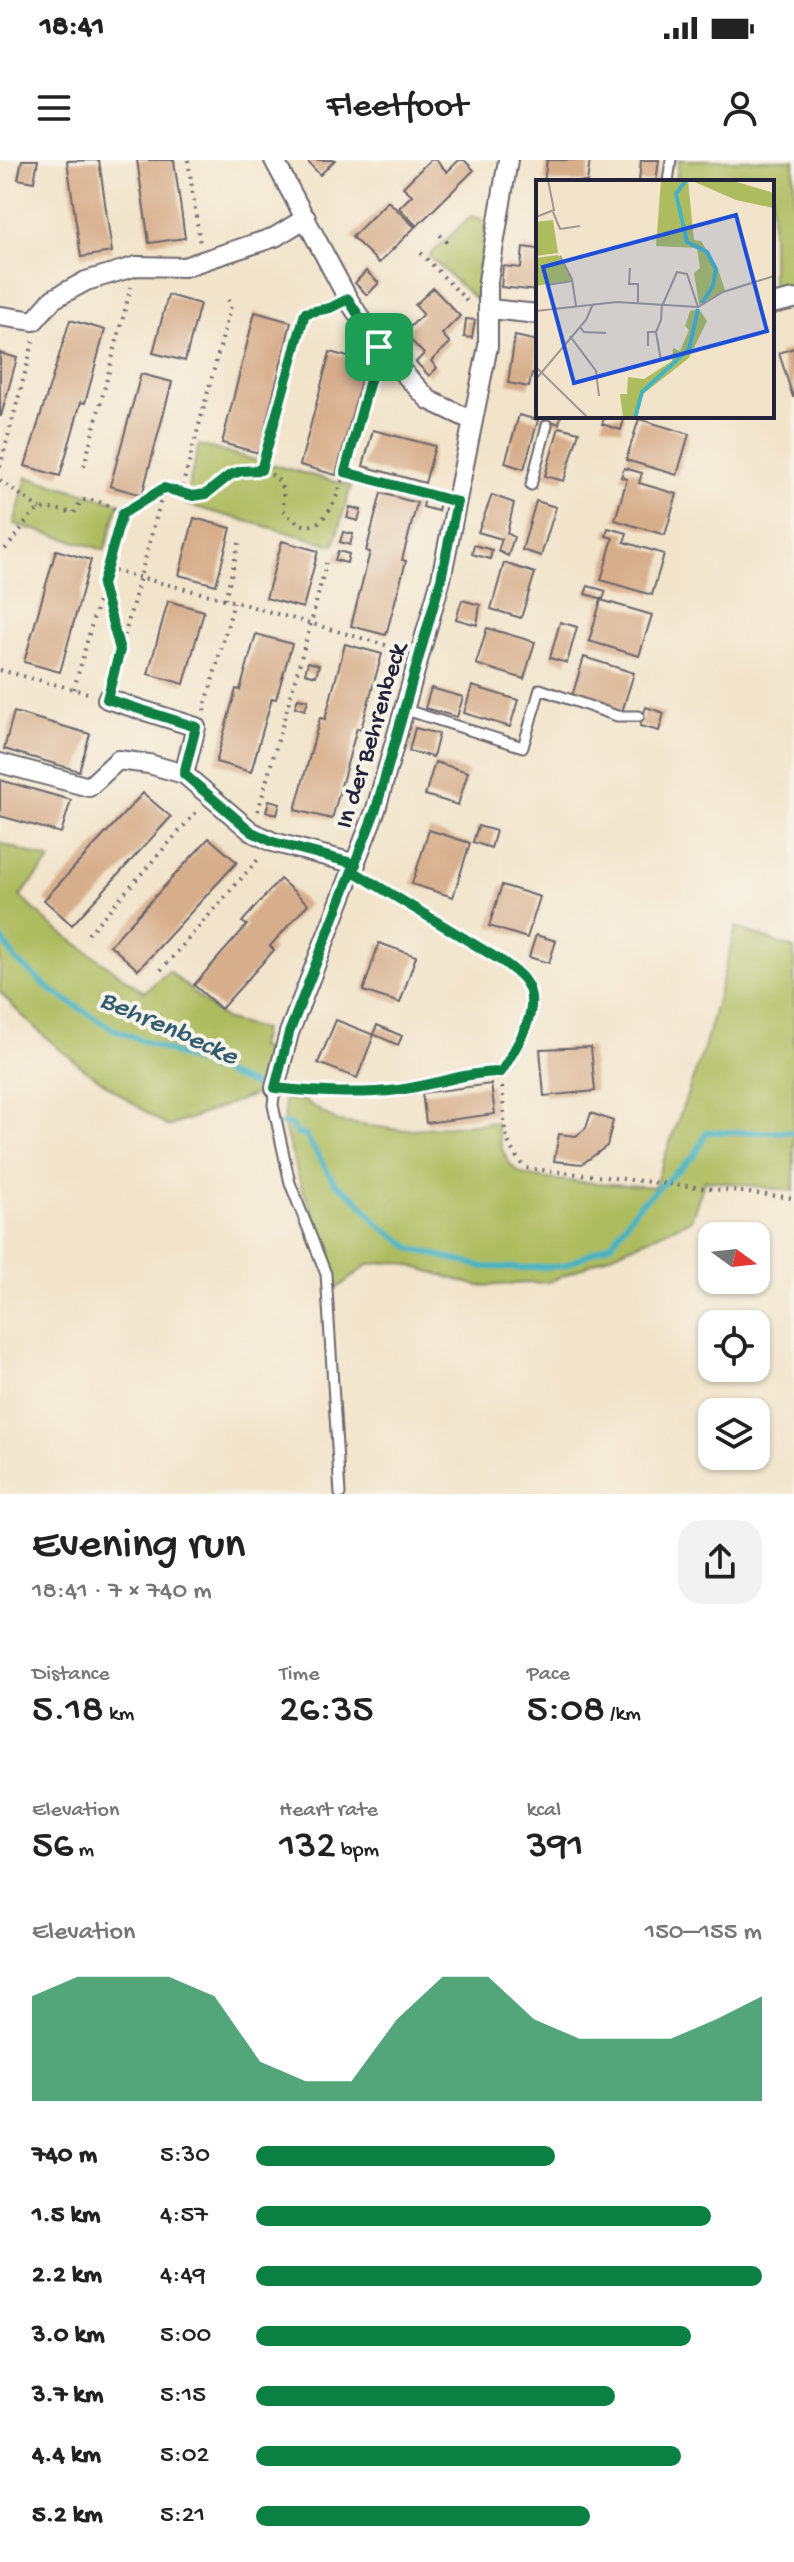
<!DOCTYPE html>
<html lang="en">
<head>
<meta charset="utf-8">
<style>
	:root { --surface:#fff; --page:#f2f2f2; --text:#222; --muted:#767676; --accent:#0b8043 }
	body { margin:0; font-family:"Gochi Hand",sans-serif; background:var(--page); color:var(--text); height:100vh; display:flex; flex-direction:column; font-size:30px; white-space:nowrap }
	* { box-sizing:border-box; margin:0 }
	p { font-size:26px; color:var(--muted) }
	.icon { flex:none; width:44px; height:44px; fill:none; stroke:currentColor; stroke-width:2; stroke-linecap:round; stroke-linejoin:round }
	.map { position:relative; height:1334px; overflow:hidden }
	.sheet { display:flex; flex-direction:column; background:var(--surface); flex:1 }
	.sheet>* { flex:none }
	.needle { width:52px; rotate:105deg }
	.buttons { position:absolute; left:698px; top:1062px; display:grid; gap:16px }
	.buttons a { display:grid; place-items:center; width:72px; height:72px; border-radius:16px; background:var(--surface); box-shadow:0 2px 6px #0004; font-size:40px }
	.pin { position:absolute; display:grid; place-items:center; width:68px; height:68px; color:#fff; margin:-34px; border-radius:16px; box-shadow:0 4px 12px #0006 }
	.round { display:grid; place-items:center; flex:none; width:84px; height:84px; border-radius:24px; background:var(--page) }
	.head { display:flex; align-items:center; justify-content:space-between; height:136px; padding:0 32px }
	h1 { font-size:44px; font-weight:600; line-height:60px }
	.figures { display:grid; grid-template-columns:repeat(3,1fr); gap:12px; height:136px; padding:8px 32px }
	.figures div { display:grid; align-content:center }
	.figures b { font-size:40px; font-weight:600 }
	.figures small { font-size:22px; font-weight:400 }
	.figures p { font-size:22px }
	.chart { height:224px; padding:16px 32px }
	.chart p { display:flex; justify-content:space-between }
	.chart svg { width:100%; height:144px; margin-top:8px; fill:var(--accent); opacity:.7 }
	ul { padding:0 32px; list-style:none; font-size:26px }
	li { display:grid; grid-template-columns:128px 96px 1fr; align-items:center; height:60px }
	li i { height:20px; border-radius:10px; background:var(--accent) }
	.status { display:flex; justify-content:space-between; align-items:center; height:56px; padding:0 40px; background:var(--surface); direction:ltr }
	.status svg { height:22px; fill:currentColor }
	header { display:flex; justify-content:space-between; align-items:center; height:104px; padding:0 32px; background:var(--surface); font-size:36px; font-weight:600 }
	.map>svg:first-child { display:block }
	.green { fill:#adbc5f; stroke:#686f4d; stroke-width:2 }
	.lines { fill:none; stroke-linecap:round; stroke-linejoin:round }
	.stream { stroke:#46b3c2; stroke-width:6 }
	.building { fill:#d7ae8b }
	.lane-casing { stroke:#6b666d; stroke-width:13 }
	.street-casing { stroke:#6b666d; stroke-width:22 }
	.path { stroke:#6b666d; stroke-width:4; stroke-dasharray:2 6; stroke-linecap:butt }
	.lane { stroke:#fff; stroke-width:9 }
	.street { stroke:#fff; stroke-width:18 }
	.route-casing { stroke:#fff; stroke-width:16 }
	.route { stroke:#0b8043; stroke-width:10 }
	.labels { text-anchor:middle; stroke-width:8; stroke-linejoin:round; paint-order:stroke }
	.street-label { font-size:26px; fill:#22223b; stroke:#f7f3e8 }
	.water-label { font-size:28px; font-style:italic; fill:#305c71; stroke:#f7f3e8 }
	.inset-river { fill:none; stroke:#46b3c2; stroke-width:4 }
	.inset-road { fill:none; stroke:#9f9691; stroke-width:2 }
	.view { fill:#1d4ed8; fill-opacity:0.15; stroke:#1d4ed8; stroke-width:4 }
	.inset-edge { fill:none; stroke:#22223b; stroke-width:4 }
</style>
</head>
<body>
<div class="status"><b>18:41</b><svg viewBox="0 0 49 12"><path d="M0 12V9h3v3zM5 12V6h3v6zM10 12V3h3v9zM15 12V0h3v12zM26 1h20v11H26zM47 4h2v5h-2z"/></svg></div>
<header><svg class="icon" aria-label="menu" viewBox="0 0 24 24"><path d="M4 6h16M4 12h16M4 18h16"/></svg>Fleetfoot<svg class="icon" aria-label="person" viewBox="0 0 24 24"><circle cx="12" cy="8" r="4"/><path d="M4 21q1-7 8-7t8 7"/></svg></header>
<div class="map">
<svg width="794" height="1334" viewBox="0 0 794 1334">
	<rect width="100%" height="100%" fill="#f7f3e8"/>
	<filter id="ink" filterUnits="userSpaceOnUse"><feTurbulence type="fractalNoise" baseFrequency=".0125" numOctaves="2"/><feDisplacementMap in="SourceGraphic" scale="16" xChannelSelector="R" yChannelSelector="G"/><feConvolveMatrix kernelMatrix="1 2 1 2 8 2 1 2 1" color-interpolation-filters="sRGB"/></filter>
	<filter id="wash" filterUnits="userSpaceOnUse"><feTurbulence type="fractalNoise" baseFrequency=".006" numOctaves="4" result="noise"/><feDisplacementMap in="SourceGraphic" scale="32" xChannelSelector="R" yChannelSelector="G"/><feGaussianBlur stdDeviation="1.8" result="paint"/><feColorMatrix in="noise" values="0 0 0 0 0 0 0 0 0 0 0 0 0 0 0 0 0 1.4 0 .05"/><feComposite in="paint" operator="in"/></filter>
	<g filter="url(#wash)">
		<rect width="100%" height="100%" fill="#f2e4ca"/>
		<path class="green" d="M 679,0 L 794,0 L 794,133 L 772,139 L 772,22 L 676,22 Z
			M 471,56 L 481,59 L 485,67 L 476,140 L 429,96 Z
			M 199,285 L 351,326 L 334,385 L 184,344 Z
			M 27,317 L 119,343 L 105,390 L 14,364 Z
			M 0,683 L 51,700 L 20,736 L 51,765 L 144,832 L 169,811 L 224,859 L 263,870 L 259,887 L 273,894 L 259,933 L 168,967 C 109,927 47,886 0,832 Z
			M 736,767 L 794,789 L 794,1031 L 705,1020 L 691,1060 L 549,1122 L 478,1126 L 398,1102 L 369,1104 L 335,1130 L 330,1093 L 301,1025 L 285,971 L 284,940 L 303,940 L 338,962 L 401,970 L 496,962 C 499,979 502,1001 519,1012 C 534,1022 630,1024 654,1027 L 705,885 Z"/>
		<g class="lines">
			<path class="stream" d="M 0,776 L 16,800 L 52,831 L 111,868 L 255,926
				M 282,964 L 290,964 L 297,974 L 305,975 L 335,1023 L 356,1038 L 378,1064 L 413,1089 L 484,1107 L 520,1108 L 563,1106 L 612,1083 L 637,1047 L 694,996 L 707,972 L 794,972"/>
		</g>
		<g id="blocks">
			<path class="building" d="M 22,0 L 38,0 L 34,22 L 18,19 Z
				M 99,0 L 112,92 L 81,97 L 67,1 Z
				M 137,0 L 174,0 L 185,78 L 149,83 Z
				M 306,0 L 335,0 L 320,15 Z
				M 430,0 L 436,0 L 447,12 L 459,0 L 464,0 L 474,10 L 417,66 L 399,48 L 412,35 L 403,27 Z
				M 547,0 L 590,0 L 587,22 L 544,22 Z
				M 641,0 L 659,0 L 656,22 L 639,22 Z
				M 388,41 L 415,67 L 379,103 L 352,77 Z
				M 523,87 L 538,89 L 538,131 L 501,127 L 503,106 L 521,108 Z
				M 366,111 L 379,123 L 367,135 L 355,123 Z
				M 433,128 L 460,156 L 442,174 L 450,183 L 431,201 L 437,208 L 429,216 L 416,202 L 424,194 L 404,173 L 423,154 L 415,145 Z
				M 168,135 L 200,144 L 185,201 L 153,193 Z
				M 255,152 L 291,162 L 259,293 L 222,283 Z
				M 466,159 L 475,160 L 472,178 L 464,177 Z
				M 70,160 L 105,170 L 85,243 L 81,242 L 60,316 L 25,306 Z
				M 515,176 L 538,181 L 535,213 L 532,213 L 529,227 L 508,223 Z
				M 794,188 L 794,237 L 793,237 L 779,193 Z
				M 330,192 L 366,202 L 336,315 L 300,305 Z
				M 0,193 L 17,198 L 1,256 L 0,256 Z
				M 141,214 L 172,222 L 142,335 L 110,326 Z
				M 519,255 L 538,260 L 524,309 L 505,303 Z
				M 537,256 L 561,256 L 559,264 Z
				M 605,256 L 625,256 L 621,270 L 602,264 Z
				M 639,259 L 689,274 L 677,315 L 626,300 Z
				M 559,267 L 579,272 L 564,321 L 545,316 Z
				M 373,270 L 435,286 L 425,323 L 363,306 Z
				M 624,308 L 642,313 L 639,323 L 677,334 L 665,375 L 615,360 L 627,319 L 621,317 Z
				M 381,333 L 417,343 L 402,400 L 406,401 L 386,475 L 351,466 L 370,392 L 366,391 Z
				M 492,335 L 514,343 L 507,373 L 514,377 L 508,396 L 498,391 L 502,379 L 478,372 Z
				M 425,338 L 440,342 L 438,351 L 423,347 Z
				M 536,341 L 556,347 L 541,396 L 522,390 Z
				M 350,347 L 361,350 L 358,361 L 347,358 Z
				M 194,358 L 231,368 L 216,425 L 179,415 Z
				M 608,368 L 627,373 L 624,382 L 664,394 L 652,435 L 601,420 L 613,378 L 606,376 Z
				M 343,372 L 353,374 L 350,385 L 340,382 Z
				M 282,381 L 318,391 L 303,448 L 266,438 Z
				M 474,385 L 492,390 L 490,399 L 472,394 Z
				M 56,390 L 91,400 L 60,512 L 24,502 Z
				M 338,391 L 349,394 L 347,403 L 335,400 Z
				M 504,403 L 535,413 L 521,458 L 491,449 Z
				M 588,426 L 606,431 L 603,439 L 585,434 Z
				M 462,440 L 480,445 L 477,465 L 456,459 Z
				M 601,440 L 652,455 L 639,496 L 589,481 Z
				M 168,441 L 204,451 L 184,524 L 148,514 Z
				M 560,462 L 577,467 L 567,503 L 550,498 Z
				M 487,468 L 535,482 L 524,519 L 476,504 Z
				M 256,474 L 292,484 L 276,539 L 272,538 L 251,612 L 216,602 L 236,529 L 240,530 Z
				M 345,484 L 382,494 L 361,569 L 357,568 L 332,659 L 295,650 L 320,558 L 325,559 Z
				M 584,497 L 634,513 L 622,552 L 572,536 Z
				M 308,502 L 319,505 L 316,516 L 305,513 Z
				M 472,526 L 518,540 L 510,567 L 464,553 Z
				M 431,528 L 463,537 L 457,557 L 425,548 Z
				M 298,538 L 308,540 L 305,550 L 295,547 Z
				M 646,547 L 664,553 L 659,571 L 640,566 Z
				M 14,552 L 90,574 L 79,611 L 4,589 Z
				M 415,568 L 439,574 L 433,597 L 409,591 Z
				M 435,602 L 468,612 L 458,645 L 425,635 Z
				M 0,620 L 71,640 L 61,673 L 0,656 Z
				M 143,633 L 171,657 L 72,765 L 44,740 Z
				M 269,640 L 280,643 L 277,655 L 266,652 Z
				M 478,666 L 496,671 L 491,688 L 473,682 Z
				M 429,670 L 470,683 L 453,737 L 412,724 Z
				M 209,678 L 237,702 L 138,810 L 110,785 Z
				M 280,719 L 308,744 L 270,786 L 274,790 L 221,849 L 194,825 L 247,765 L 242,762 Z
				M 502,725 L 540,737 L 527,778 L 489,766 Z
				M 536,775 L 556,781 L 549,803 L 529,797 Z
				M 379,783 L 416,796 L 400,843 L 363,831 Z
				M 336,860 L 374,875 L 357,918 L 318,903 Z
				M 377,865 L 402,876 L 398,885 L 373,874 Z
				M 591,887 L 595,931 L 544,936 L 540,889 Z
				M 491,924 L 495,954 L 426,963 L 422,933 Z
				M 591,953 L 613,961 L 607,986 L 582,1004 L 554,1001 L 559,974 L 576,976 L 586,968 Z"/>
		</g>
	</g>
	<g filter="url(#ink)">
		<use href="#blocks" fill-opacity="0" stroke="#6b666d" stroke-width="2"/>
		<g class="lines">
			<defs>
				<path id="lane" d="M 668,22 L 671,0
					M 266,291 L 305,153 L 330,148 L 348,139
					M 531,325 L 547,265
					M 406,550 L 523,587 L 540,529 L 617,556 L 639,556
					M 340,1334 L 326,1114 L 290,1023 L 273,945 L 275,928 C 316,932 356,935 398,930 C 432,926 465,912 501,912 C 515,889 545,847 524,820 C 519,814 511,808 505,803 L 353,711"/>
				<path id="street" d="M 274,0 L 348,139 L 379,187 L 429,240 L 473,261
					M 772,144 L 794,139
					M 490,149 L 538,154
					M 0,156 L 34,161 L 53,139 L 86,121 L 137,106 L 184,107 L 275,77 L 306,58
					M 107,539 L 196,567 L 184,614
					M 0,603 L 89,627 L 118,600 L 149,604 L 184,614 L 252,672 L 273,682 L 356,704
					M 275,928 L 289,873 L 376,649 L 441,419 L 488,186 L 488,121 L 508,0"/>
			</defs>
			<use href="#lane" class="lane-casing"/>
			<use href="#street" class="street-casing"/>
			<path class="path" d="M 188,0 L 200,84
				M 440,75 L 449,84
				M 421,93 L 468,142
				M 373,210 L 345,312 L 439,337
				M 262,305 L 261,310 C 281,316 285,328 283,349 C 317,391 336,343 345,312
				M 84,306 L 131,127
				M 0,307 L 34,179
				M 0,320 L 40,349
				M 181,332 C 218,343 221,307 261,310
				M 5,389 C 35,360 22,340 74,353 L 82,340 C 98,339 109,345 122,354
				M 106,409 L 225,439 L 403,490
				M 103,427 L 119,488
				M 225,439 L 239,383
				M 0,510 L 92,534
				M 112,522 L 164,328 L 181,332 L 231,146 L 228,140
				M 74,529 L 122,354 L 163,329
				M 204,551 L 234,442
				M 258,651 L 311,463 L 326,403
				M 88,774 L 198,650
				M 161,810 L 261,696
				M 502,927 C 506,963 499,978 525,1008 L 794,1038"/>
			<use href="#lane" class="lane"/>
			<use href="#street" class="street"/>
		</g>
	</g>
	<g class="lines" filter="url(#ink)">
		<defs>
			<path id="route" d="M 379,187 L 348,139 L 330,148 L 305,153 L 261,310 L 241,311 L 230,315 L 206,334 L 193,336 L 164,328 L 122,354 L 102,425 L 120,490 L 107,539 L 196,567 L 184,614 L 252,672 L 273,682 L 356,704 L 353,711 L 505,803 C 511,808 520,814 524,820 C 545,847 515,889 501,912 C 465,912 432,926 398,930 C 356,935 316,932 275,928 L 289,873 L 376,649 L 441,419 L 457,342 L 345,312 L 379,187"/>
		</defs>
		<use href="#route" class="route-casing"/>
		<use href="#route" class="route"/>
	</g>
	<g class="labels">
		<g class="street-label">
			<text transform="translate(369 575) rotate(-73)" y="9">In der Behrenbeck</text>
		</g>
		<g class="water-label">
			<text transform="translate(170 865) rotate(24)" y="10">Behrenbecke</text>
		</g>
	</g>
	<g transform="translate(536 20)">
		<rect width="238" height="238" fill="#f2e4ca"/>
		<path d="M 125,0 L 152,0 L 158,60 L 165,61 L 182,89 L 189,110 L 163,125 L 158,93 L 164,88 L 161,68 L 120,66 ZM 154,0 L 194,0 L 238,13 L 238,28 L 200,20 ZM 17,40 L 22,73 L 0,76 L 0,42 ZM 22,75 L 36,100 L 0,106 L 0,78 ZM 163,129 L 171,141 L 153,178 L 107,214 L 101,238 L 87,238 L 84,214 L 91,214 L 92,197 L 108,199 L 136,181 L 137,168 L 144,171 L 153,150 L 149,146 L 154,131 Z" fill="#adbc5f"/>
		<path class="inset-river" d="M 150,0 L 140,14 L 151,62 L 171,72 L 180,89 L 177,106 L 166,123M 99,238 L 106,212 L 153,169 L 162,129"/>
		<path class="inset-road" d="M 17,32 L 24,49 L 44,46M 0,37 L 18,30 L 12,0M 24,76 L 36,99 L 40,126M 94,88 L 93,104 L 102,104 L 102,122M 11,105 L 36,101M 127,124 L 141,92 L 151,94 L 162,127M 0,131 L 81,122 L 162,127 L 187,112 L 238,96M 44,147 L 48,152 L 70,153M 120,152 L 125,181M 34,156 L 60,191 L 63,216M 112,166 L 112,152 L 120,152 L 125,140 L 126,124M 0,187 L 52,238M 0,199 L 50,140 L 57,124"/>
		<path class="view" d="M 200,35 L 231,151 L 38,203 L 7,87 Z"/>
		<rect width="238" height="238" class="inset-edge"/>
	</g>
</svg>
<div class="buttons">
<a><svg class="needle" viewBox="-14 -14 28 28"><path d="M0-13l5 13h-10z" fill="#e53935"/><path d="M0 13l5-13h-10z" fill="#767676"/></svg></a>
<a><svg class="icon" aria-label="locate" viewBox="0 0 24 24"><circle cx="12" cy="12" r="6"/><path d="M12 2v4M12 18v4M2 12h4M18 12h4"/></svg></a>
<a><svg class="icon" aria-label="layers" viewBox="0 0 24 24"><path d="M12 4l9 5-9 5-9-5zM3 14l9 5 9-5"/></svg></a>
</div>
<div class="pin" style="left:379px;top:187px;background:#1e9e55"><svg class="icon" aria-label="arrive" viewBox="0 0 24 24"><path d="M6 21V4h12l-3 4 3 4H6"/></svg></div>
</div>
<section class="sheet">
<div class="head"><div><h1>Evening run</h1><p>18:41 · 7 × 740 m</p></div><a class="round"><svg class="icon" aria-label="share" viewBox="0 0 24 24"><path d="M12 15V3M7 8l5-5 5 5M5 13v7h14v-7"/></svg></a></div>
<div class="figures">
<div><p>Distance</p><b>5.18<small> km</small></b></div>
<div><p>Time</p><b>26:35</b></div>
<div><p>Pace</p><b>5:08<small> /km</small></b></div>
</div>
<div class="figures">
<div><p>Elevation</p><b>56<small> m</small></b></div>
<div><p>Heart rate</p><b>132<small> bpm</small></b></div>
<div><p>kcal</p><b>391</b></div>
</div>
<div class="chart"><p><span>Elevation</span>150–155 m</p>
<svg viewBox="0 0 160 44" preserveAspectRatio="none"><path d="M0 44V12L10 6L20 6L30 6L40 12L50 32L60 38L70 38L80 19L90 6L100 6L110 19L120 25L130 25L140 25L150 19L160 12V44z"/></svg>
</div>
<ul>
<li><b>740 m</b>5:30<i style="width:59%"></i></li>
<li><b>1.5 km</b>4:57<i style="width:90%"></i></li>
<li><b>2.2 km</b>4:49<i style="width:100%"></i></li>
<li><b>3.0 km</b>5:00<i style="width:86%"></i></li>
<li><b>3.7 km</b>5:15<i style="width:71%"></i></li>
<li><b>4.4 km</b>5:02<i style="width:84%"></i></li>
<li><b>5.2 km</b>5:21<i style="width:66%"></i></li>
</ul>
</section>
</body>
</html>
